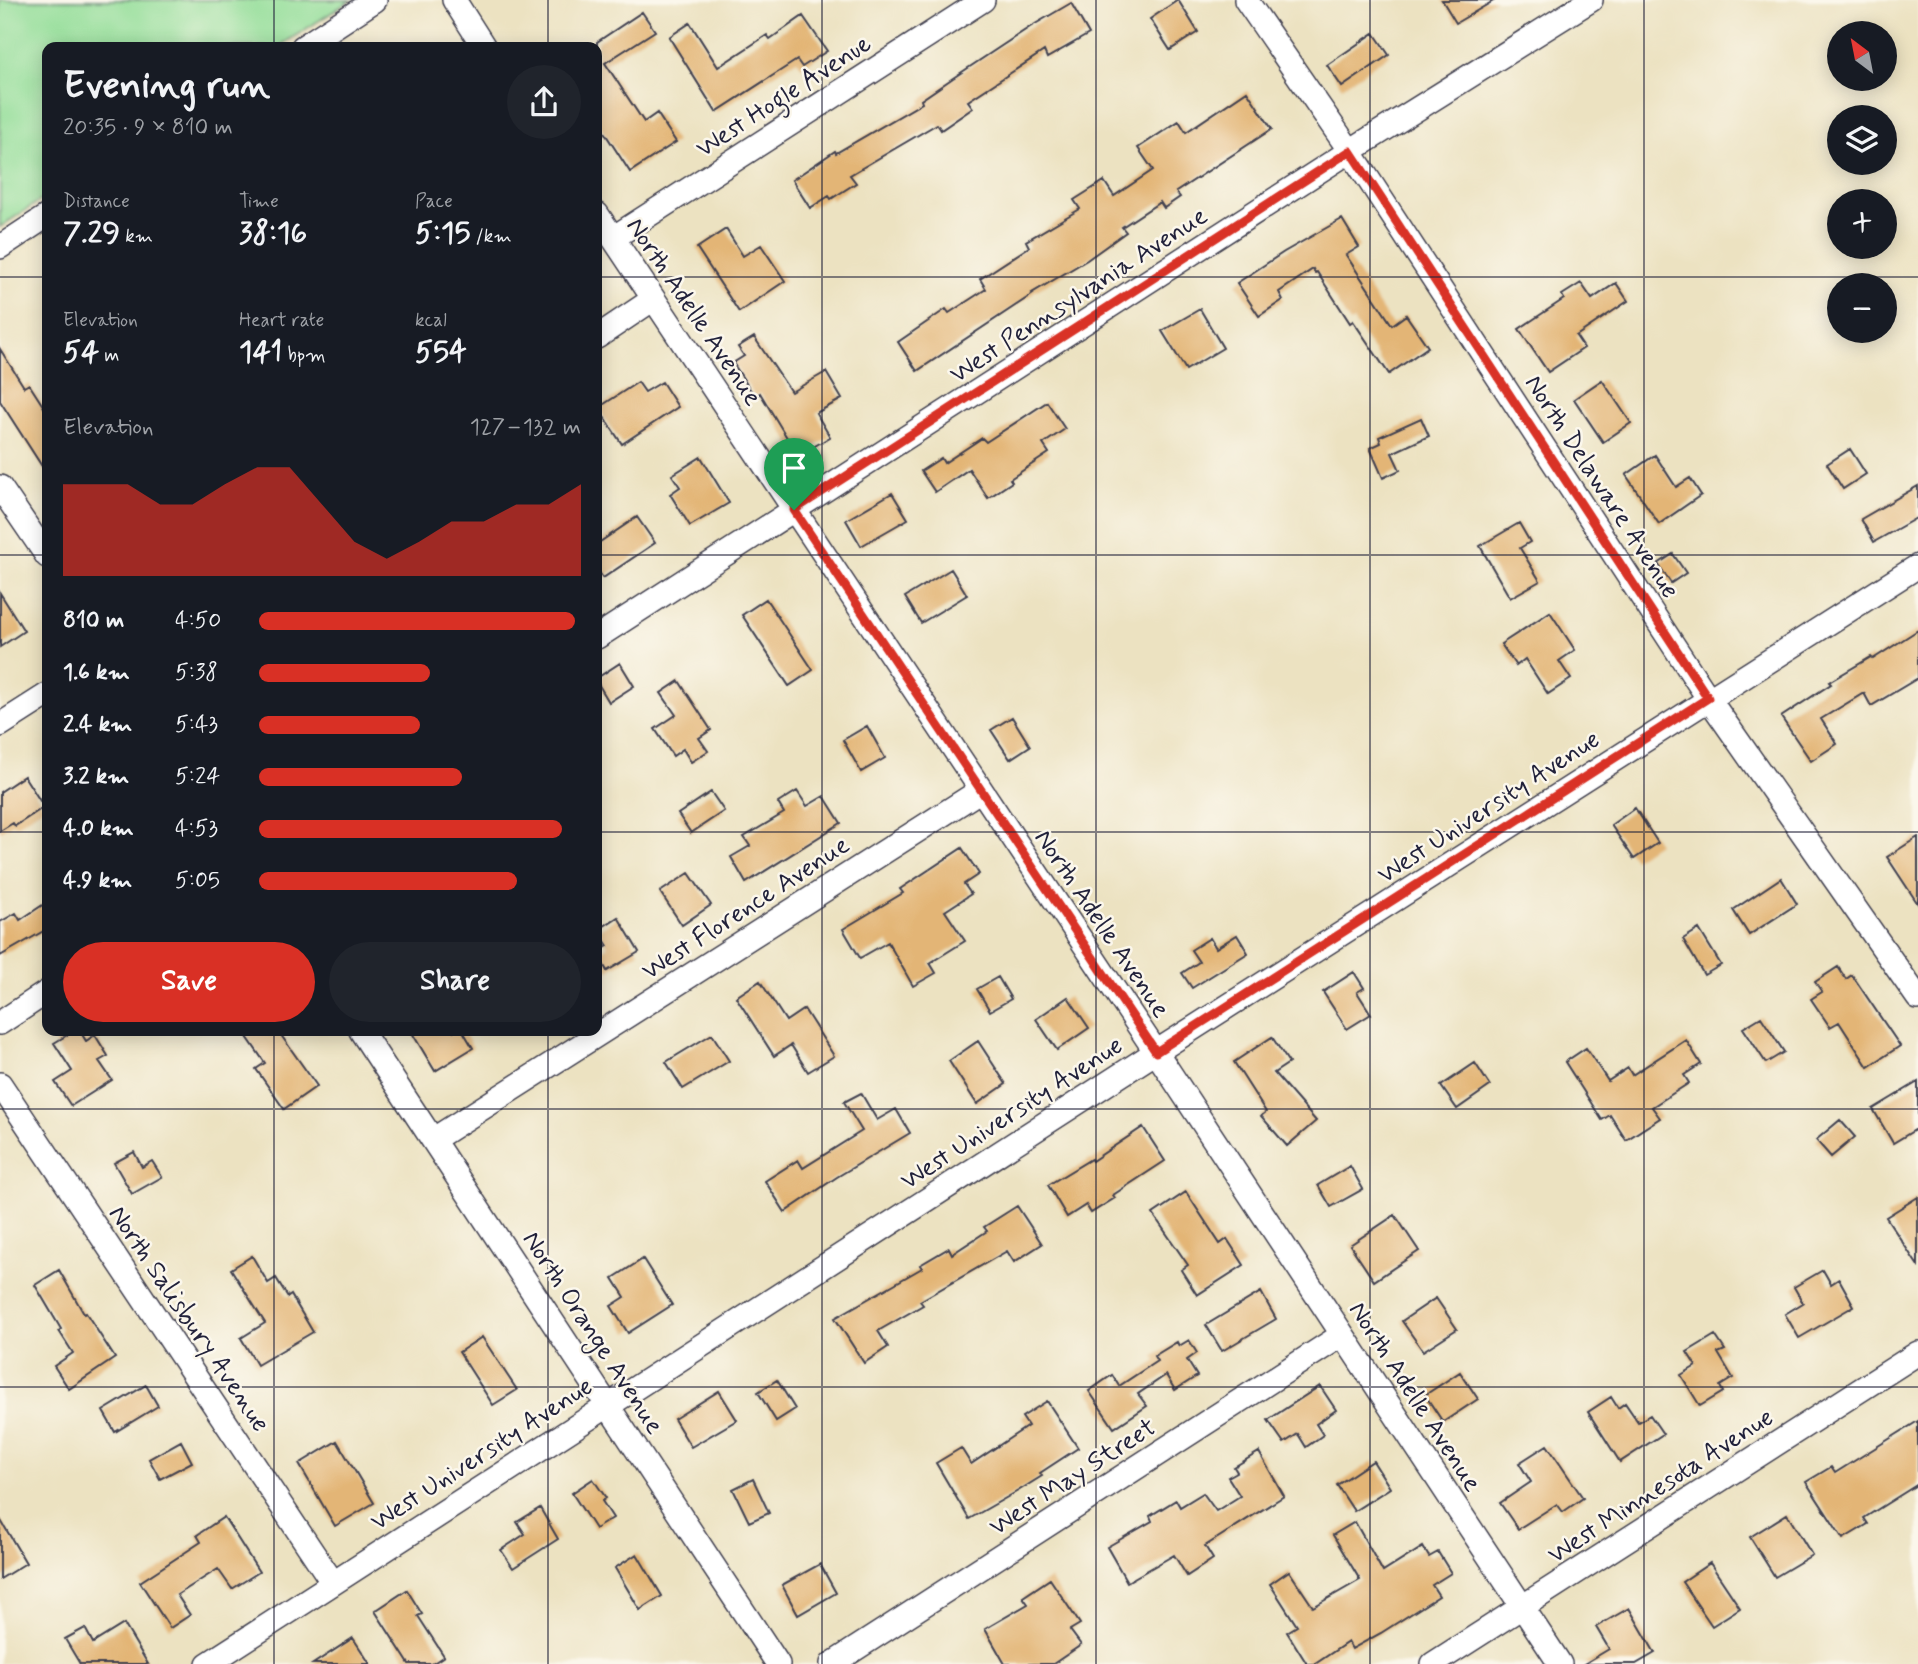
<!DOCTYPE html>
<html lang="en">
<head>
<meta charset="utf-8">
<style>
	:root { --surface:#171b24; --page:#20242c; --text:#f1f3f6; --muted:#9ea1a6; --accent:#d93025 }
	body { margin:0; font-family:Mynerve,sans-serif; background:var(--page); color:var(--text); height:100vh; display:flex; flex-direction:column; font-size:26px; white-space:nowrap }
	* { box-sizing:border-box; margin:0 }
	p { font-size:23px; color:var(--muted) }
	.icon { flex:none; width:38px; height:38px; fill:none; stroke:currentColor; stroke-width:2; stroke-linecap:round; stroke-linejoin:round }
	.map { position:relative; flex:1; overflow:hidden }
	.side { position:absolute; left:42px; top:42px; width:560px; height:994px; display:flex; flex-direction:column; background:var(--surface); border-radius:14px; box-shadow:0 4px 18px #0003 }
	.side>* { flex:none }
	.needle { width:46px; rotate:328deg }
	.tools { position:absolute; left:1827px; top:21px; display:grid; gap:14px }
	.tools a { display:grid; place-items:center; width:70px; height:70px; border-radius:50%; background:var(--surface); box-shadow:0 4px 18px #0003; font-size:35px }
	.pin { position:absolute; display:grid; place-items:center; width:60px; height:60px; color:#fff; margin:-72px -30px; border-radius:50% 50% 50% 0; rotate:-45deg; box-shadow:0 0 7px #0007 }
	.pin .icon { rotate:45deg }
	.round { display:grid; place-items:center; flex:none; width:74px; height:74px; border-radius:37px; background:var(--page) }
	.headline { display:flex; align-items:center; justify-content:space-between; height:119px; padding:0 21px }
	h1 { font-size:38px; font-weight:800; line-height:52px }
	.metrics { display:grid; grid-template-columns:repeat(3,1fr); gap:10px; height:119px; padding:7px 21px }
	.metrics div { display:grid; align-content:center }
	.metrics b { font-size:30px; font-weight:800 }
	.metrics small { font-size:19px; font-weight:400 }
	.metrics p { font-size:19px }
	.chart { height:196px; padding:14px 21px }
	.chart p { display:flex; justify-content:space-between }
	.chart svg { width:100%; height:126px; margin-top:7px; fill:var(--accent); opacity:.7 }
	.primary-button { display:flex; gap:14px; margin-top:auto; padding:14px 21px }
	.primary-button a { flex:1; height:80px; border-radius:42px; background:var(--accent); color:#fff; font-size:28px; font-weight:800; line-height:80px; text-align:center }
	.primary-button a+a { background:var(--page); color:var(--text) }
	ul { padding:0 21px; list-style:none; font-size:23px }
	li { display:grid; grid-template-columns:112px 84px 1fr; align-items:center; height:52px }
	li i { height:18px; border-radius:9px; background:var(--accent) }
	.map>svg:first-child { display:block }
	.green { fill:#94de9a; stroke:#5b806a; stroke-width:2 }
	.building { fill:#e3b576 }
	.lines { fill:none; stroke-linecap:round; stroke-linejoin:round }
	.minor-casing { stroke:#403f4f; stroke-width:26 }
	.minor { stroke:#fff; stroke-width:23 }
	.route-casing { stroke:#fff; stroke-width:14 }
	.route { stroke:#d93025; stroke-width:9 }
	.grid { fill:none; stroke:#22223b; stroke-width:2; stroke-opacity:0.55 }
	.labels { text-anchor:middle; stroke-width:5; stroke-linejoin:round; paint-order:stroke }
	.street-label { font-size:26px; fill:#22223b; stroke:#fbf7ec }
</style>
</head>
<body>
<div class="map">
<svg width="1918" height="1664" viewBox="0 0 1918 1664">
	<rect width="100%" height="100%" fill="#fbf7ec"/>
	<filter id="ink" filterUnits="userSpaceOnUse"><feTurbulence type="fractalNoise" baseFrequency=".0143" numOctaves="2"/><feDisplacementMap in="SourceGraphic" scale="14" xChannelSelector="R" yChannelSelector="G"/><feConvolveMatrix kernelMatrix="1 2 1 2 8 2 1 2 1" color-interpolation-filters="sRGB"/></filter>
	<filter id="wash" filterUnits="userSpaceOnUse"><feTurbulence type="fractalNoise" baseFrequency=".00686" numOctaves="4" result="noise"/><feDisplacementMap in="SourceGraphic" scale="28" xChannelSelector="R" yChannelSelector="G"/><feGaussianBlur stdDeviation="1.57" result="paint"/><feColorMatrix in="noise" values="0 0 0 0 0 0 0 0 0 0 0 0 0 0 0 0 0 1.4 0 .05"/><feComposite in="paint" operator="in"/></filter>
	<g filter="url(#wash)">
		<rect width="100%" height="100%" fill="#ece2c1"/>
		<path class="green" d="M 0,0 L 351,0 L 278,47 L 47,47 L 47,196 L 0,227 Z"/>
		<g id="blocks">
			<path class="building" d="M 1178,0 L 1198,32 L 1170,50 L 1150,19 Z
				M 1442,0 L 1495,0 L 1456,23 Z
				M 1071,3 L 1089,34 L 1047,58 L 1044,51 L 968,101 L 973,108 L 941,130 L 937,124 L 850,175 L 856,183 L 831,199 L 829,196 L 810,208 L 792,180 L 835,151 L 836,153 L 922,103 L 921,100 L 953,78 L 1030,27 Z
				M 642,12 L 655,31 L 605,63 L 644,122 L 657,113 L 676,142 L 630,172 L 597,121 L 597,42 Z
				M 803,16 L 827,51 L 802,67 L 797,60 L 716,112 L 669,37 L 690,23 L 718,67 L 767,35 L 770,39 Z
				M 1374,33 L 1389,55 L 1342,87 L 1327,65 Z
				M 1247,91 L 1272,129 L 1176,192 L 1180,197 L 1164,208 L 1160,202 L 1122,227 L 1126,232 L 1087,260 L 1032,293 L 1033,294 L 917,371 L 898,342 L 946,309 L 949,313 L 986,289 L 980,279 L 1029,247 L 1026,241 L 1080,209 L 1074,200 L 1104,181 L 1114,196 L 1153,170 L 1138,148 L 1179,121 L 1186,132 Z
				M 1342,219 L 1359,247 L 1346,255 L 1392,325 L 1406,315 L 1428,347 L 1389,374 L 1353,321 L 1350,323 L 1317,272 L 1315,273 L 1313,269 L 1279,292 L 1283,300 L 1259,316 L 1237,283 L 1284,252 Z
				M 726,229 L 743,256 L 761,245 L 785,281 L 739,312 L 697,248 Z
				M 1581,283 L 1592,299 L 1616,283 L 1628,301 L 1576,336 L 1584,348 L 1548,372 L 1519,329 L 1564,299 L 1562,295 Z
				M 1200,309 L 1223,348 L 1186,370 L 1162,331 Z
				M 754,337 L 791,392 L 826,372 L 842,399 L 816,413 L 830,437 L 798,456 L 760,393 L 755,397 L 733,363 L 744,356 L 738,347 Z
				M 0,349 L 24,387 L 29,384 L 47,412 L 47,474 L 0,401 Z
				M 1602,380 L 1631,423 L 1603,442 L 1574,399 Z
				M 638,382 L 645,392 L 662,382 L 678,407 L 622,444 L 598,408 Z
				M 1047,402 L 1065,429 L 1043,444 L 1049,453 L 1010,479 L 1012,482 L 988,498 L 969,469 L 935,492 L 921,471 L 941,458 L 944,463 L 982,438 L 986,442 Z
				M 1421,418 L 1429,436 L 1392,453 L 1400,470 L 1383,478 L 1370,448 L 1381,443 L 1379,437 Z
				M 1850,449 L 1866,474 L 1843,489 L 1827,464 Z
				M 1655,455 L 1676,487 L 1690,478 L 1701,495 L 1659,524 L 1626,475 Z
				M 701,457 L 729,503 L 690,526 L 670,494 L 680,487 L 672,475 Z
				M 1918,486 L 1918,517 L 1874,542 L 1861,519 Z
				M 892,493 L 908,519 L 861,546 L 846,520 Z
				M 637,517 L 655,543 L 603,578 L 597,569 L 597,544 Z
				M 1519,523 L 1530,542 L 1520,548 L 1540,581 L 1510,598 L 1480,546 Z
				M 1673,554 L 1686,573 L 1671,583 L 1658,564 Z
				M 951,569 L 967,595 L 921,623 L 905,597 Z
				M 0,593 L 24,631 L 0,647 Z
				M 766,599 L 813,670 L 789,686 L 742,615 Z
				M 1550,612 L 1575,650 L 1559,661 L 1571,679 L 1548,694 L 1525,659 L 1516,666 L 1501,644 Z
				M 1918,630 L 1918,678 L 1871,706 L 1864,693 L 1821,719 L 1837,744 L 1811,761 L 1781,717 L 1831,684 L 1829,682 L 1871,657 L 1873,659 Z
				M 620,663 L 634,686 L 609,702 L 597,682 L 597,678 Z
				M 679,681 L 711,730 L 699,738 L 708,751 L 691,762 L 683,749 L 673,756 L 655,729 L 676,715 L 661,693 Z
				M 1012,717 L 1030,746 L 1010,759 L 991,730 Z
				M 867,726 L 885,758 L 861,772 L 843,740 Z
				M 24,776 L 44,807 L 15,826 L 13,823 L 0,831 L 0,792 Z
				M 797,791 L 807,806 L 824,796 L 841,823 L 746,883 L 731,857 L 750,846 L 744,837 L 784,813 L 778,803 Z
				M 711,792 L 724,811 L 691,833 L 678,814 Z
				M 1635,808 L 1658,843 L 1634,859 L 1611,825 Z
				M 1918,837 L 1918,904 L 1887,857 Z
				M 962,848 L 979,874 L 964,884 L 971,894 L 945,911 L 965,941 L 930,963 L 936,973 L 913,986 L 888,942 L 860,958 L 843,929 L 903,893 L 900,889 Z
				M 689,873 L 711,905 L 682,925 L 660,892 Z
				M 1781,878 L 1797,904 L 1749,935 L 1733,910 Z
				M 47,902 L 47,929 L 0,956 L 0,922 L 16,913 L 20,920 Z
				M 618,917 L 639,952 L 607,971 L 597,953 L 608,946 L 598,930 Z
				M 1699,929 L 1721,965 L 1704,975 L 1683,939 Z
				M 1237,935 L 1248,953 L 1192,988 L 1182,973 L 1199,962 L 1191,950 L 1210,938 L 1216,948 Z
				M 1838,967 L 1846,979 L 1852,975 L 1900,1046 L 1868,1067 L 1839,1022 L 1830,1027 L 1811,999 L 1822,992 L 1815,982 Z
				M 1354,972 L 1364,988 L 1357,992 L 1371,1014 L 1347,1029 L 1323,992 Z
				M 998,977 L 1011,999 L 990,1011 L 977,989 Z
				M 760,981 L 786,1021 L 804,1009 L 834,1056 L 808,1072 L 791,1045 L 774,1056 L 736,997 Z
				M 1068,997 L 1089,1028 L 1057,1050 L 1036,1019 Z
				M 1761,1017 L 1784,1052 L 1766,1063 L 1743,1028 Z
				M 74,1031 L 80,1031 L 86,1041 L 95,1035 L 108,1056 L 99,1061 L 112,1080 L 71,1106 L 55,1082 L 72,1071 L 54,1043 Z
				M 243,1031 L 278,1031 L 317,1086 L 284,1109 L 256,1069 L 265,1063 Z
				M 411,1031 L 463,1031 L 473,1048 L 435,1071 Z
				M 712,1034 L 729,1061 L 683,1089 L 666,1062 Z
				M 1272,1037 L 1289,1063 L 1274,1073 L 1316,1121 L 1287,1146 L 1261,1116 L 1266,1112 L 1234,1062 Z
				M 1686,1040 L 1701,1064 L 1684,1075 L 1689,1083 L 1652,1107 L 1660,1118 L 1626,1140 L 1610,1115 L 1602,1120 L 1565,1062 L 1586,1048 L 1608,1081 L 1628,1068 L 1632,1075 Z
				M 978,1041 L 1006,1084 L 977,1104 L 949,1061 Z
				M 1475,1063 L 1490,1086 L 1457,1109 L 1441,1086 Z
				M 1918,1082 L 1918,1128 L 1893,1143 L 1873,1109 Z
				M 861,1093 L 877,1120 L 896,1109 L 910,1133 L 837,1177 L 785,1212 L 765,1181 L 798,1160 L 803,1168 L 862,1131 L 844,1102 Z
				M 1840,1120 L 1855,1137 L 1831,1157 L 1816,1140 Z
				M 1143,1127 L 1165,1161 L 1113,1195 L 1115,1198 L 1091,1213 L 1086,1205 L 1067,1217 L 1048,1185 L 1091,1159 L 1092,1161 Z
				M 134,1152 L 142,1167 L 152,1161 L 162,1177 L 132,1194 L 114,1163 Z
				M 1350,1166 L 1363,1189 L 1331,1207 L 1318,1185 Z
				M 1186,1192 L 1220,1244 L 1227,1239 L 1244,1265 L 1197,1295 L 1181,1270 L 1188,1265 L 1153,1214 Z
				M 1918,1197 L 1918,1266 L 1886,1217 Z
				M 1017,1206 L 1042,1244 L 1014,1262 L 1007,1251 L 920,1301 L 923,1305 L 878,1331 L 888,1347 L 864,1363 L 835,1318 L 922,1268 L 920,1265 L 949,1248 L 952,1254 L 987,1231 L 984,1227 Z
				M 1395,1215 L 1419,1251 L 1374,1281 L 1350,1245 Z
				M 252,1256 L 268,1283 L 276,1278 L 288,1297 L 291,1295 L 313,1332 L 257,1365 L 241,1338 L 265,1323 L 231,1269 Z
				M 643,1259 L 672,1305 L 628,1333 L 611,1306 L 625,1297 L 613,1278 Z
				M 59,1270 L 84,1314 L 86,1313 L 115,1358 L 69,1389 L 54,1366 L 73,1353 L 59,1331 L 61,1329 L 35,1285 Z
				M 1823,1270 L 1831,1284 L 1839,1279 L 1854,1306 L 1799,1338 L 1785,1314 L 1803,1303 L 1794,1287 Z
				M 1261,1292 L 1276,1319 L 1222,1351 L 1206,1325 Z
				M 1436,1298 L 1457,1329 L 1423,1351 L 1402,1321 Z
				M 1715,1335 L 1725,1350 L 1718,1353 L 1733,1378 L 1720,1386 L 1723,1392 L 1700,1406 L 1681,1375 L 1696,1366 L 1687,1352 Z
				M 482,1337 L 517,1390 L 493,1405 L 459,1352 Z
				M 1189,1340 L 1197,1353 L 1187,1360 L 1197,1376 L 1175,1390 L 1166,1375 L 1138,1394 L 1147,1406 L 1114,1428 L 1089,1391 L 1112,1375 L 1119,1386 L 1157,1361 L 1154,1356 L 1177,1342 L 1179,1346 Z
				M 1460,1372 L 1478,1399 L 1443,1422 L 1425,1395 Z
				M 777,1380 L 795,1409 L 776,1421 L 758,1392 Z
				M 146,1385 L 158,1406 L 115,1432 L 103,1411 Z
				M 1320,1386 L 1336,1410 L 1316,1424 L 1323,1435 L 1306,1447 L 1298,1434 L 1284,1443 L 1268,1420 Z
				M 719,1391 L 737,1420 L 691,1447 L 674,1419 Z
				M 1611,1397 L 1618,1408 L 1625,1403 L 1638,1422 L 1650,1415 L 1663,1434 L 1620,1462 L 1588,1412 Z
				M 1047,1401 L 1078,1448 L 1040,1473 L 1042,1476 L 1018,1491 L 969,1519 L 936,1463 L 961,1448 L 971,1464 L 1028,1426 L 1022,1417 Z
				M 1918,1421 L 1918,1484 L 1864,1518 L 1868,1524 L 1843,1539 L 1806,1482 L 1831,1467 L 1835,1473 Z
				M 181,1441 L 192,1462 L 160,1479 L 149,1459 Z
				M 337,1441 L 374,1503 L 335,1526 L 299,1464 Z
				M 1547,1445 L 1583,1498 L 1563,1512 L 1557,1504 L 1518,1529 L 1500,1503 L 1531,1482 L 1519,1463 Z
				M 1259,1452 L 1284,1496 L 1205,1546 L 1213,1559 L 1187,1576 L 1174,1555 L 1127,1582 L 1107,1547 L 1152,1521 L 1150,1516 L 1176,1500 L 1180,1507 L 1203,1493 L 1216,1511 L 1240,1496 L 1228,1477 L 1237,1472 L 1234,1467 Z
				M 1373,1461 L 1390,1488 L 1354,1511 L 1337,1485 Z
				M 593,1479 L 606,1498 L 602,1501 L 613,1518 L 595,1529 L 572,1493 Z
				M 753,1479 L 769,1513 L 749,1522 L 733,1489 Z
				M 540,1508 L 558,1539 L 513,1568 L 501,1550 L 525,1534 L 517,1522 Z
				M 1787,1514 L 1812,1555 L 1775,1577 L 1750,1537 Z
				M 224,1517 L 259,1572 L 232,1589 L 218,1569 L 177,1595 L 190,1615 L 170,1628 L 140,1582 L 201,1542 L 197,1535 Z
				M 0,1519 L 26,1563 L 0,1579 Z
				M 1355,1522 L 1383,1572 L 1423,1547 L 1429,1557 L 1438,1552 L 1451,1573 L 1432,1585 L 1439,1596 L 1381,1633 L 1352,1649 L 1348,1642 L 1315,1664 L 1307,1664 L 1287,1632 L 1297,1626 L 1270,1584 L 1289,1571 L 1313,1607 L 1360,1580 L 1333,1535 Z
				M 637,1554 L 662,1596 L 640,1610 L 615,1568 Z
				M 1710,1563 L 1740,1608 L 1712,1626 L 1682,1582 Z
				M 820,1564 L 836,1593 L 798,1615 L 782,1585 Z
				M 1050,1579 L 1080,1624 L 1070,1630 L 1081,1645 L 1053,1664 L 1005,1664 L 985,1629 L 1028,1604 L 1023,1597 Z
				M 407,1590 L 422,1614 L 418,1616 L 444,1656 L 432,1664 L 409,1664 L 375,1611 Z
				M 1629,1608 L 1655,1653 L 1636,1664 L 1584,1664 L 1609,1649 L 1596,1627 Z
				M 124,1624 L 148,1664 L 80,1664 L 65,1639 L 85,1628 L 93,1643 Z
				M 353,1638 L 370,1664 L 313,1664 Z"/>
		</g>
	</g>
	<g filter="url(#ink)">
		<use href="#blocks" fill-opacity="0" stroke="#403f4f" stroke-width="2"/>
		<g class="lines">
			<defs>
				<path id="minor" d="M 454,0 L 484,47
					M 1246,0 L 1350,151 L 1708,698 L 1918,998
					M 303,47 L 375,0
					M 597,214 L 1156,1052 L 1560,1664
					M 613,238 L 983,0
					M 0,247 L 47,216
					M 597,337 L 652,300
					M 0,487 L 47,556
					M 597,637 L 1350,151 L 1591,0
					M 0,725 L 47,695
					M 0,1023 L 47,992
					M 361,1031 L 778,1664
					M 0,1084 L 333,1583
					M 434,1139 L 981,790
					M 208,1664 L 1156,1052 L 1918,566
					M 832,1664 L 1342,1335
					M 1433,1664 L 1918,1353"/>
			</defs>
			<use href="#minor" class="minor-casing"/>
			<use href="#minor" class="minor"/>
		</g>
	</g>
	<g class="lines" filter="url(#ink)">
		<defs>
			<path id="route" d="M 1350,151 L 1708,698 L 1156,1052 L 794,510 Z"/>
		</defs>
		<use href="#route" class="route-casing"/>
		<use href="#route" class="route"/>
	</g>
	<path class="grid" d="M 274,0 L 274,47M 548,0 L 548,47M 822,0 L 822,1664M 1096,0 L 1096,1664M 1370,0 L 1370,1664M 1644,0 L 1644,1664M 0,277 L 47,277M 597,277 L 1918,277M 0,555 L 47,555M 597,555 L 1918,555M 0,832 L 47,832M 597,832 L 1918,832M 274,1031 L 274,1664M 548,1031 L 548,1664M 0,1109 L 1918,1109M 0,1387 L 1918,1387"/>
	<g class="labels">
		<g class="street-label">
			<text transform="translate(783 95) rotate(-33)" y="9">West Hogle Avenue</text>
			<text transform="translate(1078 294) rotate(-33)" y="9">West Pennsylvania Avenue</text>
			<text transform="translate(695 311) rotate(56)" y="9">North Adelle Avenue</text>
			<text transform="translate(1603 486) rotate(57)" y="9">North Delaware Avenue</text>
			<text transform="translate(1488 806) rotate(-33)" y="9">West University Avenue</text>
			<text transform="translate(745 907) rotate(-33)" y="9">West Florence Avenue</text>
			<text transform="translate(1103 923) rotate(56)" y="9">North Adelle Avenue</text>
			<text transform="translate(1011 1112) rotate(-33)" y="9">West University Avenue</text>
			<text transform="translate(190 1318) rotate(56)" y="9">North Salisbury Avenue</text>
			<text transform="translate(594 1332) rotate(57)" y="9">North Orange Avenue</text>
			<text transform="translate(1416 1396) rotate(57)" y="9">North Adelle Avenue</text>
			<text transform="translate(481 1453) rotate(-33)" y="9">West University Avenue</text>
			<text transform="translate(1072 1476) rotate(-33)" y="9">West May Street</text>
			<text transform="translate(1660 1485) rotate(-33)" y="9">West Minnesota Avenue</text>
		</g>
	</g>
</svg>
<div class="tools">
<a><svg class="needle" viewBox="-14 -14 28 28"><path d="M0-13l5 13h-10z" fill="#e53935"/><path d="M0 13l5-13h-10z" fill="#9ea1a6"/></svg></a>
<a><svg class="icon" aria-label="layers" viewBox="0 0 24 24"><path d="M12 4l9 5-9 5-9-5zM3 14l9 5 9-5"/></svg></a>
<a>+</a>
<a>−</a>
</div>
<div class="pin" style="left:794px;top:510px;background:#1e9e55"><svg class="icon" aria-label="arrive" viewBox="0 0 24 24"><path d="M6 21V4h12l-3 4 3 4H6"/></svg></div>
<section class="side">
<div class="headline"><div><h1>Evening run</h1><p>20:35 · 9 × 810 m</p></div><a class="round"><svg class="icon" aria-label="share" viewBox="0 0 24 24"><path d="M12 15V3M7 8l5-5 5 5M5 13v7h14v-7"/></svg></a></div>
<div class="metrics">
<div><p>Distance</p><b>7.29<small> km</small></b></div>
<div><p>Time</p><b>38:16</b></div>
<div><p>Pace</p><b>5:15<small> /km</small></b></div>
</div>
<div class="metrics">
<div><p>Elevation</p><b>54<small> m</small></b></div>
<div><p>Heart rate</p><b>141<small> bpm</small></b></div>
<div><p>kcal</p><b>554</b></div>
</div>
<div class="chart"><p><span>Elevation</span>127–132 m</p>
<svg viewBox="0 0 160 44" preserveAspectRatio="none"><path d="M0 44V12L10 12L20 12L30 19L40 19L50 12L60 6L70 6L80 19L90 32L100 38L110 32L120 25L130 25L140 19L150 19L160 12V44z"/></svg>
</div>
<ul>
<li><b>810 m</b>4:50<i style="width:98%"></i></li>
<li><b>1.6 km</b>5:38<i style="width:53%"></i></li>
<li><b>2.4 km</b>5:43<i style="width:50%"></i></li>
<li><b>3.2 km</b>5:24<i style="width:63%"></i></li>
<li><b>4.0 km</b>4:53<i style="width:94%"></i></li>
<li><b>4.9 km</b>5:05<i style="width:80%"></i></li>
</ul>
<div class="primary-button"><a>Save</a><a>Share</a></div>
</section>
</div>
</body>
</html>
